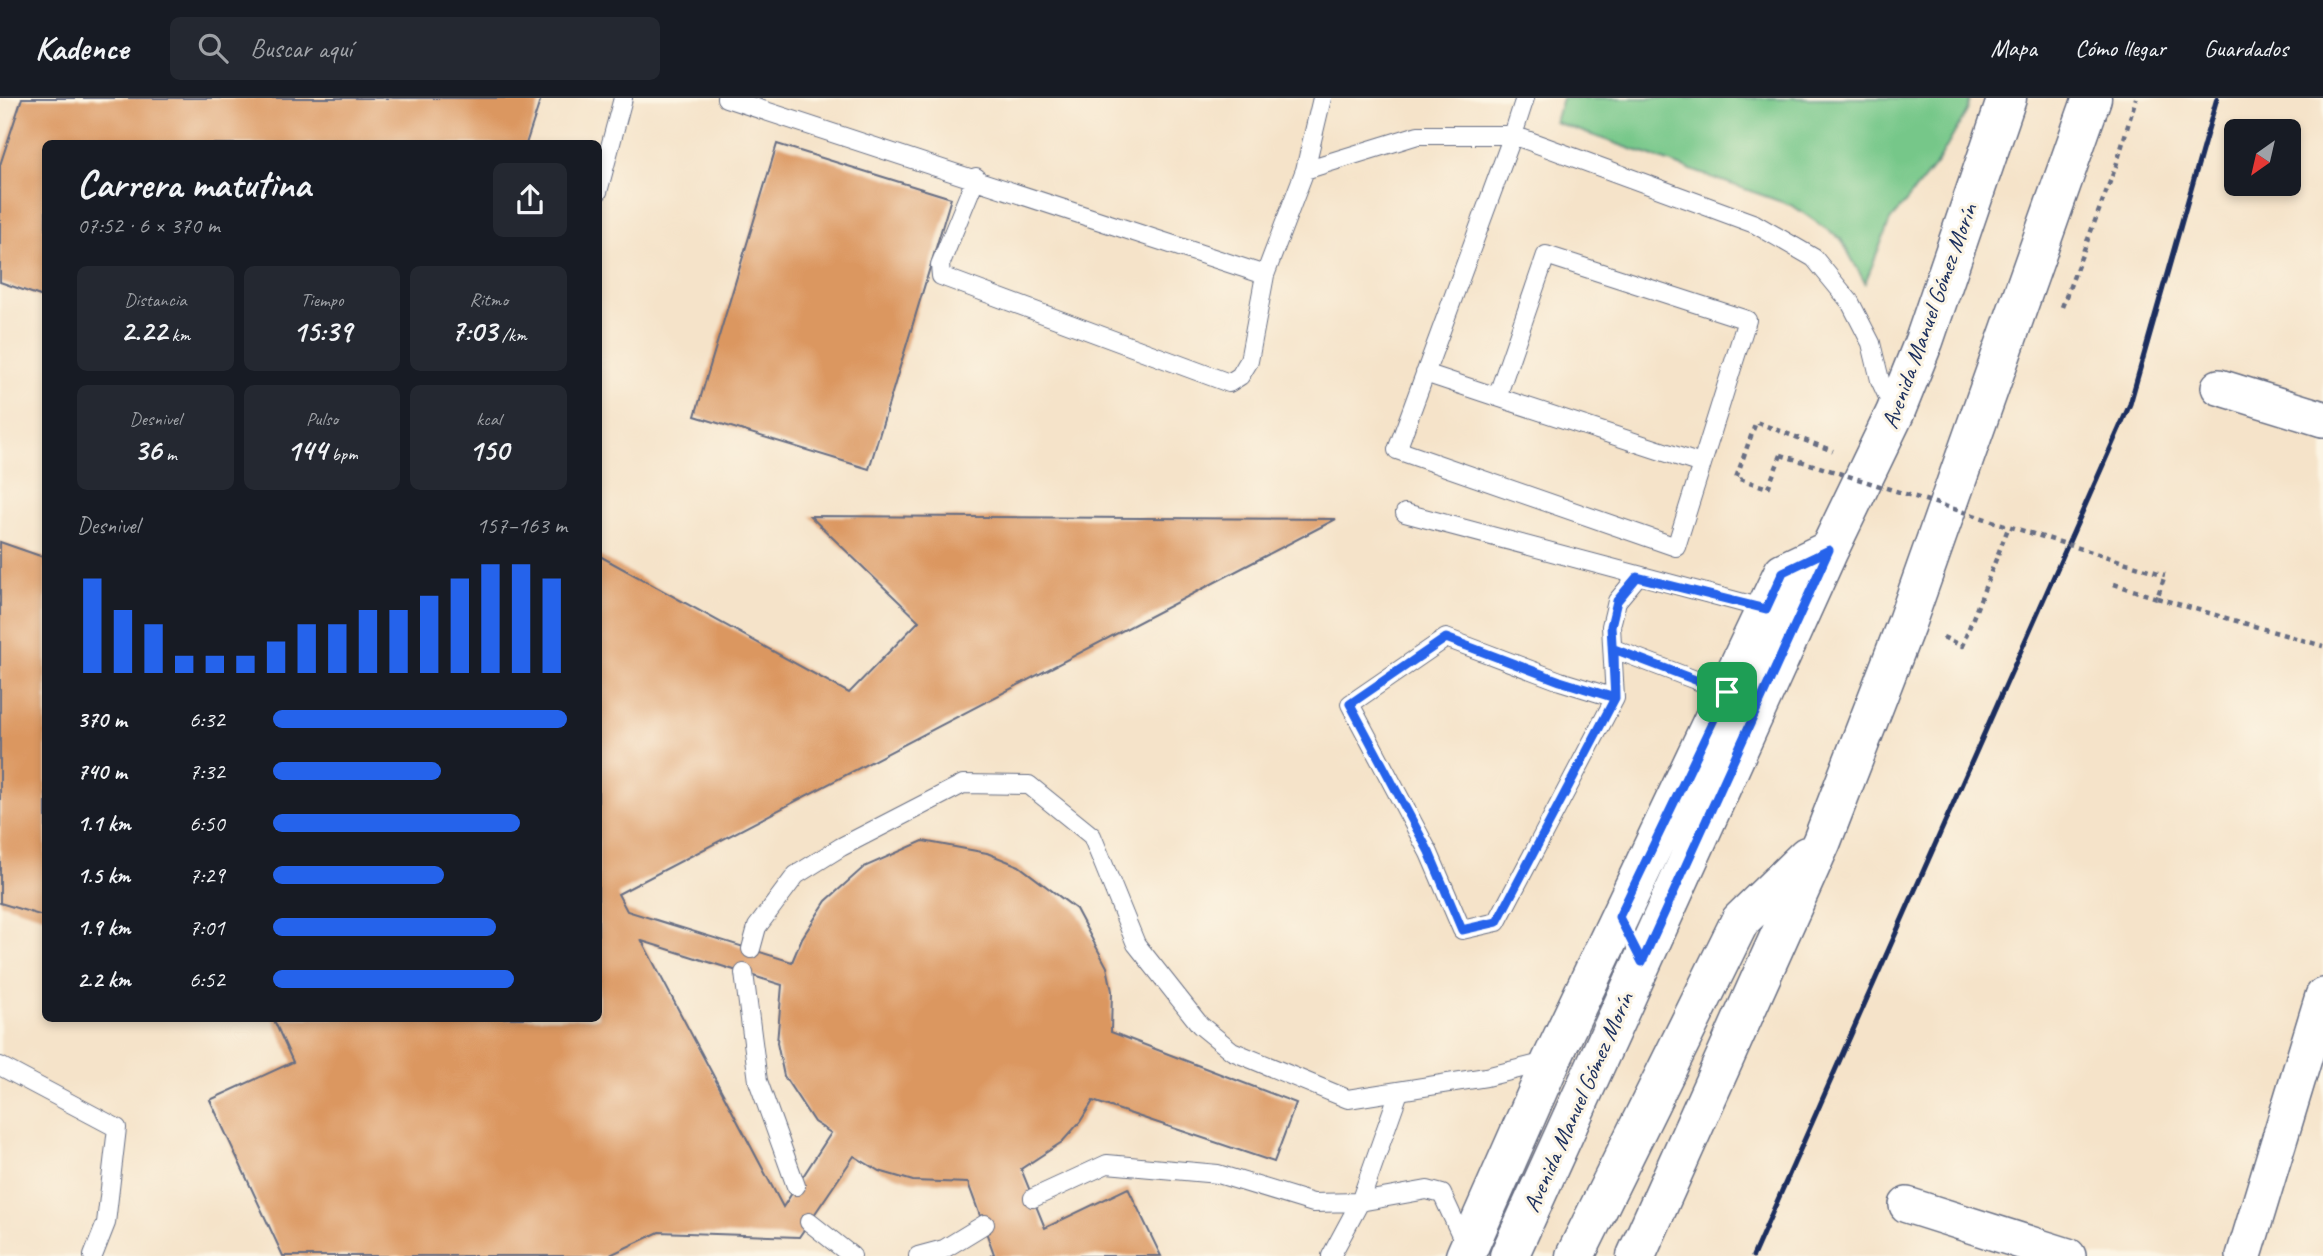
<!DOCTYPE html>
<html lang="es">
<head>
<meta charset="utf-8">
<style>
	:root { --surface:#171b24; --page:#242831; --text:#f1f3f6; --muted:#9ea1a6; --line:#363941; --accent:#2563eb }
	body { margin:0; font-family:Caveat,sans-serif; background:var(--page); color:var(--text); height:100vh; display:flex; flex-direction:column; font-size:26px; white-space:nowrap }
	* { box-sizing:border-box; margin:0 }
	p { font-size:23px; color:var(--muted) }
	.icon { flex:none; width:38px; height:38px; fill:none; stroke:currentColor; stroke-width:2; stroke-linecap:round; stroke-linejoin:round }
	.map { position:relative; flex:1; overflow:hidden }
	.panel { position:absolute; left:42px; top:42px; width:560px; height:882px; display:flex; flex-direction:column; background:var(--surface); border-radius:10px; box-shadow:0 4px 10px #0003 }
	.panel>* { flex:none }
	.needle { width:46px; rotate:214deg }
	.tools { position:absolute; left:2224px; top:21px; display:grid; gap:14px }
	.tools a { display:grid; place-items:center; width:77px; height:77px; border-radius:10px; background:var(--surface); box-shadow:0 4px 10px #0003; font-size:35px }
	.pin { position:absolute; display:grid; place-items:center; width:60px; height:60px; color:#fff; margin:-30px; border-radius:14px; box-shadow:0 4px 10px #0006 }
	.round { display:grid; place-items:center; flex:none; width:74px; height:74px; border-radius:10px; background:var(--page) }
	.overview { display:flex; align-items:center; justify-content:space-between; height:119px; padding:0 35px }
	h1 { font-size:38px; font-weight:700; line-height:52px }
	.metrics { display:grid; grid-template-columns:repeat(3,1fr); gap:10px; height:119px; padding:7px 35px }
	.metrics div { display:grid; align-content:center; border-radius:10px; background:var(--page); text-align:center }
	.metrics b { font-size:30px; font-weight:700 }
	.metrics small { font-size:19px; font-weight:400 }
	.metrics p { font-size:19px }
	.chart { height:196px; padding:14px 35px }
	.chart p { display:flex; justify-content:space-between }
	.chart svg { width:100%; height:126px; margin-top:7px; stroke:var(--accent); stroke-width:6 }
	ul { padding:0 35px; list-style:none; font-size:23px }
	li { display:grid; grid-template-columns:112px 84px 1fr; align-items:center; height:52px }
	li i { height:18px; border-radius:9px; background:var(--accent) }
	header { display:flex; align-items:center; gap:42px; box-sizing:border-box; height:98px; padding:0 35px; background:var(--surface); border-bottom:2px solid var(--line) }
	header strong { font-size:33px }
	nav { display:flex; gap:38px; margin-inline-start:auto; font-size:24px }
	.search { width:490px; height:63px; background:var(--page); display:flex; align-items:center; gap:18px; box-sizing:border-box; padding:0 24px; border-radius:10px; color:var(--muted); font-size:26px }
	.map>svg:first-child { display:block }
	.green { fill:#76c789; stroke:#487b74; stroke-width:2 }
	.building { fill:#db9760; fill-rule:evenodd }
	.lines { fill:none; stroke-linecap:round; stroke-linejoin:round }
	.lane-casing { stroke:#676e83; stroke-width:20 }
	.street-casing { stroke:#676e83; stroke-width:38 }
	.primary-casing { stroke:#676e83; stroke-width:41 }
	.path { stroke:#676e83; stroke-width:4.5; stroke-dasharray:5 5; stroke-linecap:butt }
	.lane { stroke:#fff; stroke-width:18 }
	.street { stroke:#fff; stroke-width:35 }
	.primary { stroke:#fff; stroke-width:38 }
	.rail { stroke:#1b2f5e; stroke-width:5 }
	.path-bridge { stroke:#676e83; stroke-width:4.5; stroke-dasharray:5 5; stroke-linecap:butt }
	.route-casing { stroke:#fff; stroke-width:14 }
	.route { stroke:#2563eb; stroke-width:9 }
	.labels { text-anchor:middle; stroke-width:6; stroke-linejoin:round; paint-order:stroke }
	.street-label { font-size:24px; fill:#1b2f5e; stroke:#fcf5e5 }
</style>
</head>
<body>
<header>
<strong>Kadence</strong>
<div class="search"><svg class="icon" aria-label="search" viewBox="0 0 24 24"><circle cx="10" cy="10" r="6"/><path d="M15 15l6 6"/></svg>Buscar aquí</div>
<nav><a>Mapa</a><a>Cómo llegar</a><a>Guardados</a></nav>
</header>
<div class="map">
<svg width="2323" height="1158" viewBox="0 0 2323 1158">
	<rect width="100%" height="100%" fill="#fcf5e5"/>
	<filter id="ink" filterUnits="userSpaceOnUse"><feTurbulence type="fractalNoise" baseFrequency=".0143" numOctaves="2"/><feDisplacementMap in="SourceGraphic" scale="14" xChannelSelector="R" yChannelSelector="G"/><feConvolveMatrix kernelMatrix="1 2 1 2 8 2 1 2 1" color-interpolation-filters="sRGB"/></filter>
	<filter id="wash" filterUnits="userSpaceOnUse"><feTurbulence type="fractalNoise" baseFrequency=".00686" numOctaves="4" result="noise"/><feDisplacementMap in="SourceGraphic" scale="28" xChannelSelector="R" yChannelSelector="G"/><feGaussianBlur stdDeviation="1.57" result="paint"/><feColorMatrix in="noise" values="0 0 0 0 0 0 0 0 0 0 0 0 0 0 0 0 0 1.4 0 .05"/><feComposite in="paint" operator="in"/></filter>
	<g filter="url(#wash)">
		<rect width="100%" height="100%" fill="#f5e3c9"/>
		<path class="green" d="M 1562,0 L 1971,0 L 1967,13 L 1938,64 L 1890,123 L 1865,185 L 1841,141 L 1793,108 L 1555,24 Z"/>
		<g id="blocks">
			<path class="building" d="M 22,0 L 541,0 L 526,46 L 46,46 L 46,200 L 0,184 L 0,67 Z
				M 777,46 L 951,100 L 869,371 L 695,318 Z
				M 810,418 L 1336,421 L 618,796 L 627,813 L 792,864 L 802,840 L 826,803 L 864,769 L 923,743 L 987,755 L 1019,768 L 1076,811 L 1107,869 L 1112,893 L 1111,934 L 1296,1005 L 1274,1064 L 1093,1003 L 1080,1024 L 1062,1044 L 1021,1071 L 1045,1130 L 1128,1090 L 1161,1158 L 990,1158 L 994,1156 L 968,1085 L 913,1083 L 879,1073 L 854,1058 L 799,1139 L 659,1134 L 608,1158 L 283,1158 L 210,1002 L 293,964 L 273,920 L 598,920 L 598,457 L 849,595 L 919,523 ZM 642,843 L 782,887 L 777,945 L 784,978 L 814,1024 L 831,1035 L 783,1109 Z
				M 0,444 L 46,460 L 46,819 L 0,805 Z"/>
		</g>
	</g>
	<g filter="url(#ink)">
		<use href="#blocks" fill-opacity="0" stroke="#676e83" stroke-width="2"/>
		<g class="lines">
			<defs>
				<path id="lane" d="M 726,0 L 1265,177
					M 1525,0 L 1513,37 L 1755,126 L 1814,160 L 1850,204 L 1871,245 L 1880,282 L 1894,312
					M 1305,72 L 1418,37 L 1513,37 L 1397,352 L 1676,449 L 1747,222 L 1546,157 L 1497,299 L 1701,366
					M 976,79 L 940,167 L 941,178 L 1229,285 L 1240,278 L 1249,263 L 1265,177 L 1305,72 L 1322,0
					M 598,94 L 623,0
					M 1425,275 L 1497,299
					M 1405,415 L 1766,511
					M 1614,551 L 1727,594
					M 1615,600 L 1560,583 L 1446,540 L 1350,606 L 1429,755 L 1462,832 L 1497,824 L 1615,600 L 1611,528 L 1617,503 L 1637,479
					M 751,851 L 757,829 L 796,777 L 841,749 L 963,686 L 1029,687 L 1092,738 L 1136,846 L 1200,927 L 1232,953 L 1348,1001 L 1486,979 L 1550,963
					M 744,875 L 758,983 L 796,1088
					M 0,968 L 117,1030 L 106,1125 L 93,1158
					M 1033,1100 L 1107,1066 L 1218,1076 L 1313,1105 L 1360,1104 L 1427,1092 L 1442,1096 L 1466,1148
					M 809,1124 L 852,1158
					M 918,1158 L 944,1151 L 985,1126
					M 1331,1158 L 1360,1104 L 1399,994"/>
				<path id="street" d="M 2219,289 L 2323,321
					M 1907,1107 L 2068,1158
					M 2244,1158 L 2323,898"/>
				<path id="primary" d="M 1465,1158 L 1551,963 L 1783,474 L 1829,452
					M 1509,1158 L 1829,452 L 1895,315 L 1924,243 L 2007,0
					M 1575,1158 L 1740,823 L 1807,758
					M 1636,1158 L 1822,743 L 1906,526 L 2092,0"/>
			</defs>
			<use href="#lane" class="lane-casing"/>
			<use href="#street" class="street-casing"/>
			<use href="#primary" class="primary-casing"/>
			<path class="path" d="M 2062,209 L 2116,68 L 2136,0
				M 1781,357 L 1768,390 L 1736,380 L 1756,324 L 1833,353
				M 2114,486 L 2157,500 L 2165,477
				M 2157,500 L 2323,548
				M 1943,539 L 1962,548 L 2009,428"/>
			<use href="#lane" class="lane"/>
			<use href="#street" class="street"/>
			<use href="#primary" class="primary"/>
			<path class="rail" d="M 1753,1158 L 2130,306 L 2217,0"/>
			<path class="path-bridge" d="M 1781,357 L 2165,477"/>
		</g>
	</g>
	<g class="lines" filter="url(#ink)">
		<defs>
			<path id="route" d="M 1727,594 L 1619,819 L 1642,864 L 1829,452 L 1783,474 L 1766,511 L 1637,479 L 1617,503 L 1611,528 L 1615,600 L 1497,824 L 1462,832 L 1429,754 L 1350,606 L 1446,540 L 1560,583 L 1615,600 L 1614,551 L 1727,594"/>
		</defs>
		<use href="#route" class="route-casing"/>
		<use href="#route" class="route"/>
	</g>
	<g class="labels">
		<g class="street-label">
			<text transform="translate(1929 218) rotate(-70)" y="8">Avenida Manuel Gómez Morín</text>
			<text transform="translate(1578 1004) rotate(-66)" y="8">Avenida Manuel Gómez Morín</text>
		</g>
	</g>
</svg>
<div class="tools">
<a><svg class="needle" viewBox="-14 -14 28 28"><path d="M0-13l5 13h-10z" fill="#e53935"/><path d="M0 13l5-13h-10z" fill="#9ea1a6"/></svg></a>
</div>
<div class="pin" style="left:1727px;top:594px;background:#1e9e55"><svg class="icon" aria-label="arrive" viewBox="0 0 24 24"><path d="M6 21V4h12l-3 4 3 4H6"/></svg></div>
<section class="panel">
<div class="overview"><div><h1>Carrera matutina</h1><p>07:52 · 6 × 370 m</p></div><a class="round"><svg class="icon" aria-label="share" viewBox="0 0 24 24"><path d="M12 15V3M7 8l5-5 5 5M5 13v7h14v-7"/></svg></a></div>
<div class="metrics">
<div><p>Distancia</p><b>2.22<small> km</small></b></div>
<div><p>Tiempo</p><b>15:39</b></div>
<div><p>Ritmo</p><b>7:03<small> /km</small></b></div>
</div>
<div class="metrics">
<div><p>Desnivel</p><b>36<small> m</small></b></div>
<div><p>Pulso</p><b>144<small> bpm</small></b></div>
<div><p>kcal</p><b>150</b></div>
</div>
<div class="chart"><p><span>Desnivel</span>157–163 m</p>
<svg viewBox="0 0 160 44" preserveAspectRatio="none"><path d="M5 44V11M15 44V22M25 44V27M35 44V38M45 44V38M55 44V38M65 44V33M75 44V27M85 44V27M95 44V22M105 44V22M115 44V17M125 44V11M135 44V6M145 44V6M155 44V11"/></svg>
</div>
<ul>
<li><b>370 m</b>6:32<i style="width:100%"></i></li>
<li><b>740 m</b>7:32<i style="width:57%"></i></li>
<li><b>1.1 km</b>6:50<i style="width:84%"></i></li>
<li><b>1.5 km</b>7:29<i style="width:58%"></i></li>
<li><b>1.9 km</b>7:01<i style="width:76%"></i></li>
<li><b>2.2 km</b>6:52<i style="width:82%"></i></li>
</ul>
</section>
</div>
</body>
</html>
